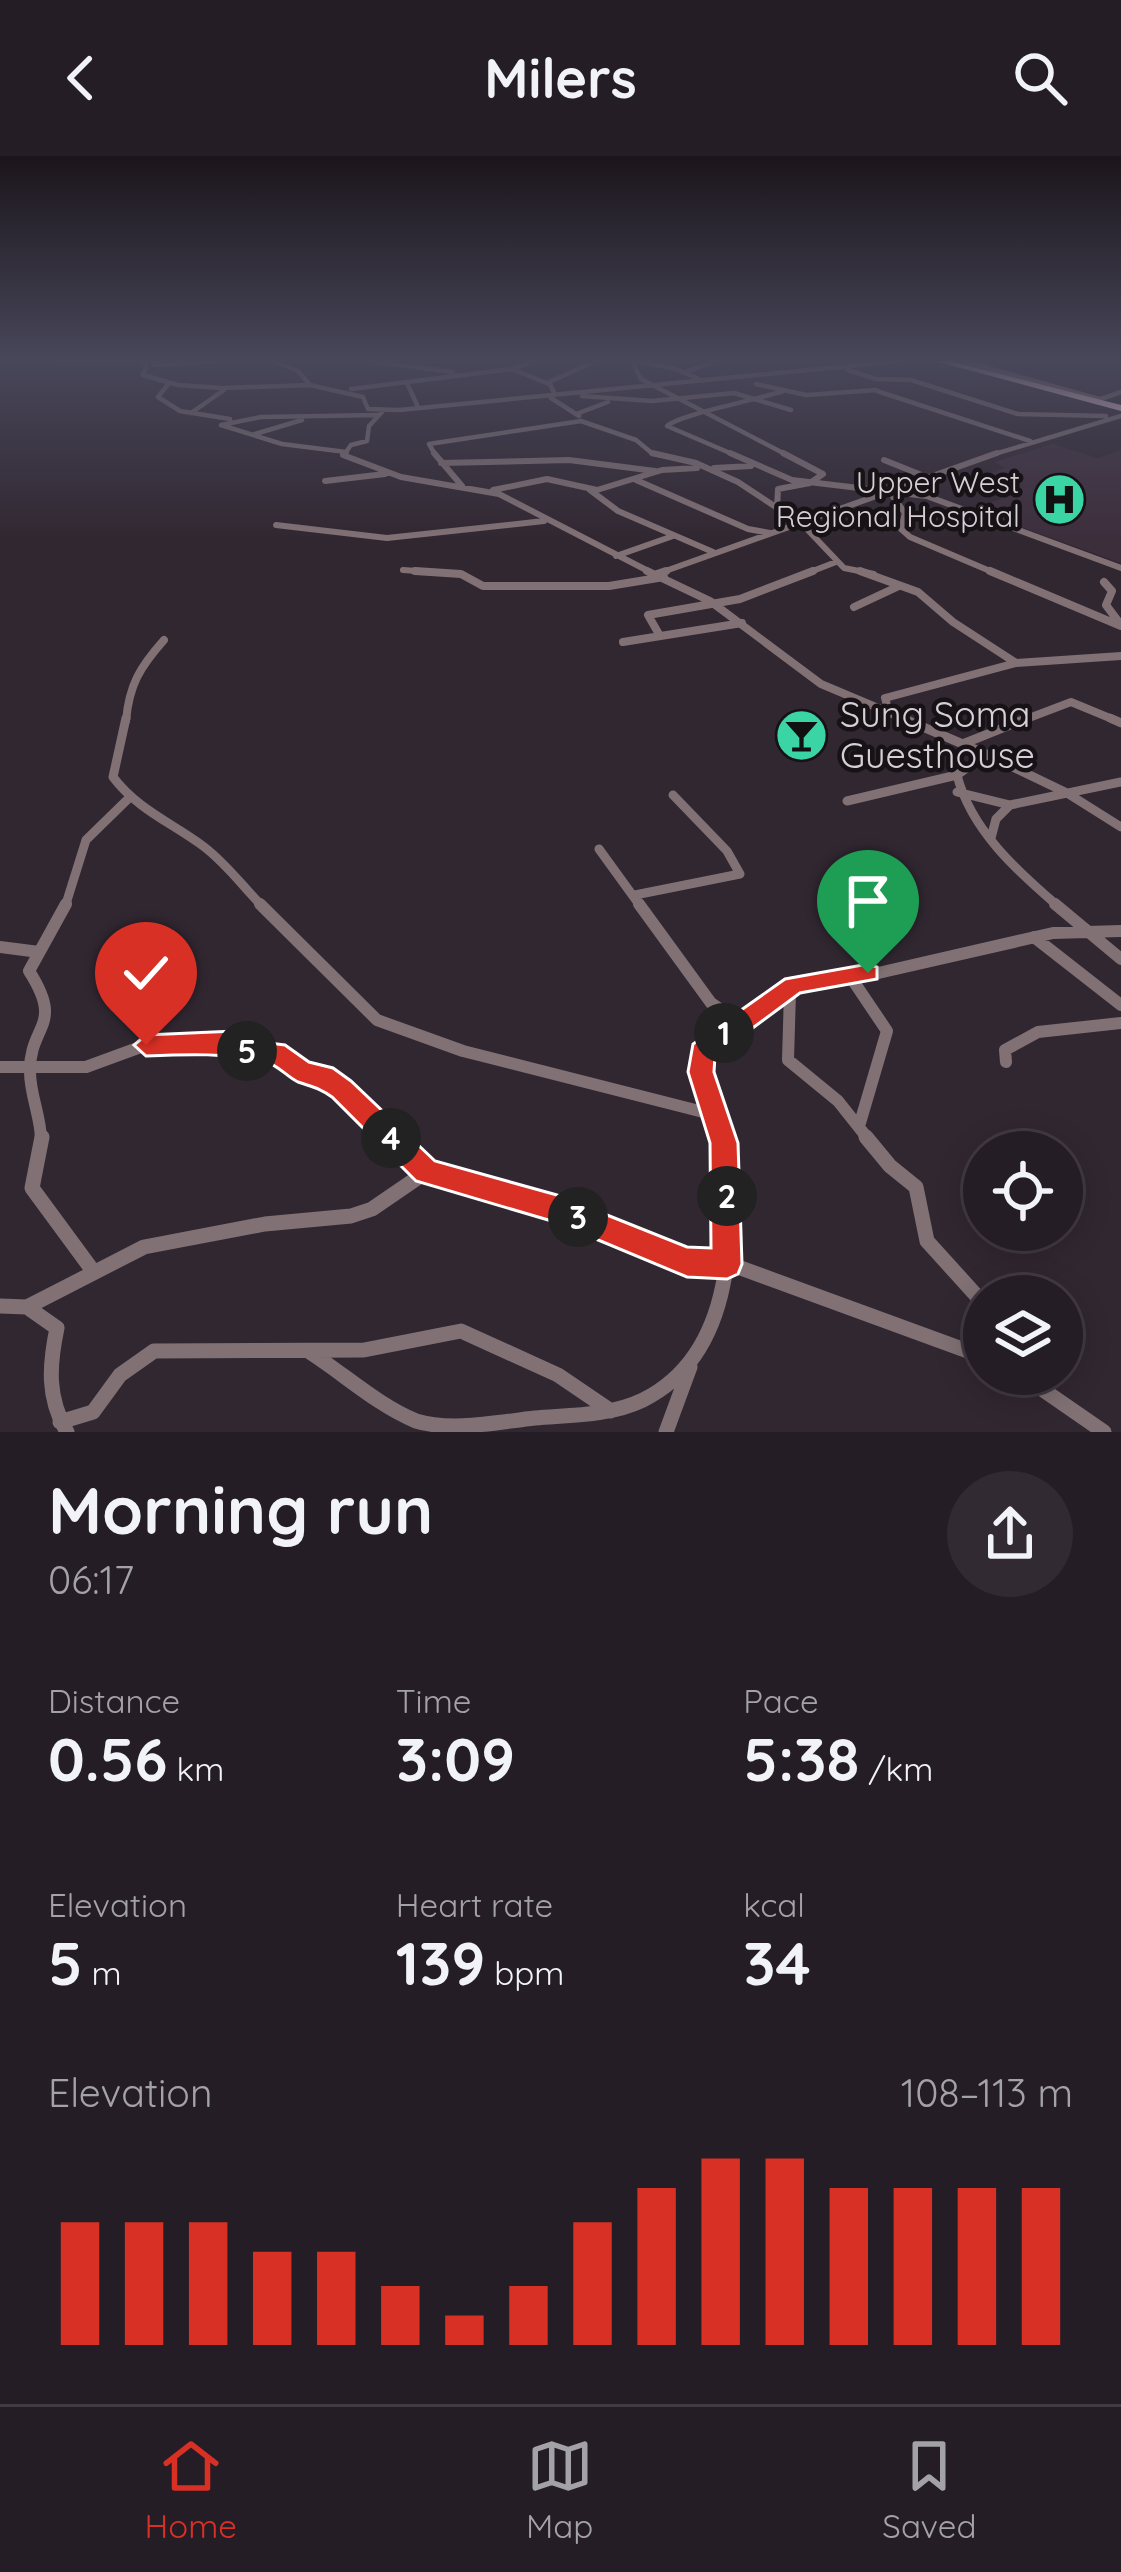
<!DOCTYPE html>
<html lang="en">
<head>
<meta charset="utf-8">
<style>
	:root { --surface:#251d25; --page:#312a32; --text:#f1f3f6; --muted:#a3a2a7; --line:#423b42; --accent:#d93025 }
	body { margin:0; font-family:Quicksand,sans-serif; background:var(--page); color:var(--text); height:100vh; display:flex; flex-direction:column; font-size:45px; white-space:nowrap }
	* { box-sizing:border-box; margin:0 }
	p { font-size:39px; color:var(--muted) }
	.icon { flex:none; width:66px; height:66px; fill:none; stroke:currentColor; stroke-width:2; stroke-linecap:round; stroke-linejoin:round }
	.map { position:relative; height:1276px; overflow:hidden }
	.sheet { display:flex; flex-direction:column; background:var(--surface); flex:1 }
	.sheet>* { flex:none }
	.fabs { position:absolute; left:963px; top:975px; display:grid; gap:24px }
	.fabs a { display:grid; place-items:center; width:120px; height:120px; border-radius:50%; background:var(--surface); box-shadow:0 6px 30px #0003,0 0 0 3px var(--line); font-size:60px }
	.pin { position:absolute; display:grid; place-items:center; width:102px; height:102px; color:#fff; margin:-123px -51px; border-radius:50% 50% 50% 0; rotate:-45deg; box-shadow:0 0 12px #0007 }
	.pin .icon { rotate:45deg }
	.km { position:absolute; width:60px; height:60px; margin:-30px; border-radius:50%; background:#222; color:#fff; font-size:33px; line-height:60px; text-align:center }
	.round { display:grid; place-items:center; flex:none; width:126px; height:126px; border-radius:63px; background:var(--page) }
	.summary { display:flex; align-items:center; justify-content:space-between; height:204px; padding:0 48px }
	h1 { font-size:66px; font-weight:800; line-height:90px }
	.stats { display:grid; grid-template-columns:repeat(3,1fr); gap:18px; height:204px; padding:12px 48px }
	.stats div { display:grid; align-content:center }
	.stats b { font-size:60px; font-weight:800 }
	.stats small { font-size:33px; font-weight:400 }
	.stats p { font-size:33px }
	.chart { height:336px; padding:24px 48px }
	.chart p { display:flex; justify-content:space-between }
	.chart svg { width:100%; height:216px; margin-top:12px; stroke:var(--accent); stroke-width:6 }
	header { display:flex; justify-content:space-between; align-items:center; height:156px; padding:0 48px; background:var(--surface); font-size:54px; font-weight:800 }
	.tab-bar { display:flex; justify-content:space-around; align-items:center; height:168px; border-top:3px solid var(--line); background:var(--surface); font-size:33px; color:var(--muted) }
	.tab-bar a { display:grid; justify-items:center; gap:6px }
	.tab-bar .on { color:var(--accent) }
	.map>svg:first-child { display:block }
	.built { fill:#3d2e3c }
	.lines { fill:none; stroke-linecap:round; stroke-linejoin:round }
	.street-far5 { stroke:#817175; stroke-width:4.5 }
	.street-far4 { stroke:#817175; stroke-width:6 }
	.street-far3 { stroke:#817175; stroke-width:8 }
	.street-far2 { stroke:#817175; stroke-width:9 }
	.street-far1 { stroke:#817175; stroke-width:12 }
	.street { stroke:#817175; stroke-width:15 }
	.highway { fill:#fad2dd; fill-rule:evenodd }
	.route { fill:#d93025; stroke:#fff; stroke-width:3 }
	.labels { text-anchor:middle; stroke-width:9; stroke-linejoin:round; paint-order:stroke }
	.far-poi-label { font-size:30px; fill:#d6cfd6; stroke:#161216; text-anchor:end }
	.poi-label { font-size:36px; fill:#d6cfd6; stroke:#161216; text-anchor:start }
</style>
</head>
<body>
<header><svg class="icon" aria-label="back" viewBox="0 0 24 24"><path d="M15 5l-7 7 7 7"/></svg>Milers<svg class="icon" aria-label="search" viewBox="0 0 24 24"><circle cx="10" cy="10" r="6"/><path d="M15 15l6 6"/></svg></header>
<div class="map">
<svg width="1121" height="1276" viewBox="0 0 1121 1276">
	<rect width="100%" height="100%" fill="#312731"/>
	<path class="built" d="M 1053,288 L 1098,302 L 1121,294 L 1121,407 L 974,354 L 1019,334 L 982,320 L 1005,312 L 994,306 Z"/>
	<g class="lines">
		<path class="street-far5" d="M 54,205 L 158,205
			M 274,205 L 298,215 L 310,229 L 363,241 L 368,253 L 399,254 L 900,205
			M 370,205 L 453,216
			M 534,205 L 512,213 L 549,228
			M 632,205 L 641,223 L 789,300
			M 636,205 L 676,213 L 703,225
			M 963,205 L 1099,243
			M 143,208 L 147,209 L 143,219 L 178,229 L 222,232 L 310,229
			M 153,209 L 219,205
			M 848,214 L 876,223 L 911,224 L 1018,258 L 1106,260
			M 685,216 L 716,205
			M 169,227 L 158,241 L 180,255 L 230,263
			M 407,227 L 417,249
			M 756,228 L 806,239 L 876,234
			M 351,233 L 512,213
			M 877,235 L 1030,285
			M 555,239 L 549,226 L 596,205
			M 582,240 L 652,245 L 734,237 L 791,254
			M 551,242 L 579,260
			M 1095,245 L 1121,236
			M 191,257 L 224,234
			M 576,258 L 608,246
			M 255,278 L 302,264
			M 346,296 L 347,296 L 343,299 Z
			M 346,296 L 282,288 L 221,269 L 261,261 L 377,259
			M 346,296 L 351,289 L 367,285 L 369,270 L 382,256
			M 436,300 L 429,288 L 581,265 L 636,284 L 653,298 L 664,300
			M 737,300 L 667,270 C 681,258 757,244 783,235
			M 988,300 L 1121,260"/>
		<path class="street-far4" d="M 344,297 L 345,297
			M 434,297 L 462,330
			M 652,297 L 696,307 L 738,326 L 803,369 L 844,412 L 874,418
			M 730,297 L 792,324 L 926,340
			M 343,299 L 401,321 L 499,338 L 654,418
			M 884,304 L 929,322
			M 441,307 L 569,304 L 655,315
			M 714,312 L 751,310
			M 636,324 L 748,373 L 770,377
			M 325,325 L 385,318
			M 493,334 L 547,323 L 597,334 L 662,314 L 697,312
			M 590,334 L 618,355 L 713,396
			M 891,338 L 905,357 L 901,373 L 910,381 L 997,418
			M 924,339 L 1121,412
			M 777,352 L 778,333 L 810,327 L 823,318 L 783,297
			M 276,369 L 387,382 L 544,365
			M 616,400 L 673,380
			M 403,414 L 459,418
			M 657,418 L 997,297
			M 805,418 L 836,406"/>
		<path class="street-far3" d="M 415,415 L 461,418 L 483,430 L 609,430 L 664,421
			M 647,415 L 710,445 L 821,528 L 909,565
			M 860,415 L 918,436 L 953,466 L 1016,507 L 1121,500
			M 990,415 L 1121,470
			M 657,418 L 666,415
			M 1104,426 L 1112,435 L 1106,449 L 1121,469
			M 854,451 L 899,430
			M 660,480 L 648,459 L 740,443 L 813,415
			M 623,486 L 742,467
			M 889,556 L 885,542 L 1016,507
			M 126,565 C 129,529 140,511 164,484
			M 1021,565 L 1071,546 L 1117,565"/>
		<path class="street-far2" d="M 126,562 L 113,621 C 137,653 172,667 203,690 C 227,708 243,731 263,751
			M 902,562 L 986,598 L 957,619 C 971,674 1017,715 1059,751
			M 1110,562 L 1121,567
			M 965,587 L 1028,562
			M 986,598 L 1067,637 L 1121,671
			M 957,636 L 1010,649 L 1121,626
			M 847,645 L 957,619
			M 991,682 L 996,663 L 1010,649
			M 599,693 L 641,751
			M 635,739 L 740,718 L 727,695 L 673,639
			M 65,751 L 86,684 L 129,642"/>
		<path class="street-far1" d="M 260,748 L 377,864 L 463,895 L 719,960 L 723,984
			M 639,748 L 711,847 L 738,866
			M 1055,748 L 1121,803
			M 1034,781 L 1121,849
			M 0,791 L 39,796
			M 852,823 L 887,875 L 860,967
			M 1006,906 L 1005,894 L 1038,876 L 1121,867
			M 0,911 L 86,911 L 146,889 L 235,885 L 245,895 L 276,896 L 302,916 L 324,920 L 392,984
			M 719,960 L 701,916 L 702,895 L 738,866 L 789,836
			M 41,984 C 41,961 30,939 30,916 C 29,868 65,871 29,815 L 66,748
			M 869,984 L 838,945 L 788,904 L 790,836 L 800,827 L 852,823 L 1053,777 L 1121,775"/>
		<path class="street" d="M 42,981 L 32,1032 L 93,1115
			M 389,981 L 426,1016 L 557,1053 L 687,1106 L 727,1107 L 984,1201
			M 866,981 L 890,1010 L 916,1031 L 927,1085 L 984,1148
			M 0,1150 L 27,1151 L 144,1091 L 265,1068 L 351,1060 L 372,1053 L 426,1016
			M 27,1151 L 57,1172 C 49,1210 47,1242 67,1276
			M 308,1195 C 343,1217 377,1249 416,1265 C 452,1276 498,1266 535,1262 C 570,1259 610,1260 643,1244 C 737,1197 736,1071 722,981
			M 1020,1218 L 1104,1276
			M 60,1266 L 93,1256 L 120,1219 L 154,1195 L 364,1194 L 461,1175 L 558,1219 L 611,1255
			M 666,1276 L 690,1211"/>
		<path class="highway" d="M 935,205 L 950,205 L 1121,249 L 1121,255 Z"/>
	</g>
	<linearGradient id="sky" x2="0" y2="1"><stop stop-color="#1b151b"/><stop offset="0.53" stop-color="#48475a"/><stop offset="1" stop-color="#48475a" stop-opacity="0"/></linearGradient>
	<rect width="1121" height="384" fill="url(#sky)"/>
	<path class="route" d="M 868,808 L 877,811 L 877,823 L 800,837 L 715,900 L 714,916 L 738,987 L 742,1108 L 738,1118 L 727,1123 L 687,1121 L 555,1066 L 416,1025 L 332,941 C 320,932 312,931 298,926 C 287,921 278,909 266,906 C 224,897 192,898 146,900 L 134,889 L 146,879 L 235,875 L 251,885 L 285,889 L 309,906 L 333,912 L 351,925 L 435,1005 L 557,1039 L 687,1091 L 711,1092 L 710,987 L 688,916 L 693,888 L 785,823 Z"/>
	<defs>
		<symbol id="hospital-disc" viewBox="-11 -11 22 22"><circle r="9.5" fill="#3ad4a5" stroke="#161216"/><path d="M-5-5h3v3.5h4V-5h3V5h-3V1.5h-4V5h-3Z" fill="#111"/></symbol>
		<symbol id="bar-disc" viewBox="-11 -11 22 22"><circle r="9.5" fill="#3ad4a5" stroke="#161216"/><path d="M-6-5H6L.8 .8V4.5H3.5V6h-7V4.5H-.8V.8Z" fill="#111"/></symbol>
	</defs>
	<g fill-rule="evenodd">
		<use href="#hospital-disc" x="1030" y="314" width="59" height="59"/>
		<use href="#bar-disc" x="772" y="550" width="59" height="59"/>
	</g>
	<g class="labels">
		<g class="far-poi-label">
			<text x="1020" y="337">Upper West<tspan x="1020" dy="34">Regional Hospital</tspan></text>
		</g>
		<g class="poi-label">
			<text x="840" y="571">Sung Soma<tspan x="840" dy="41">Guesthouse</tspan></text>
		</g>
	</g>
</svg>
<div class="fabs">
<a><svg class="icon" aria-label="locate" viewBox="0 0 24 24"><circle cx="12" cy="12" r="6"/><path d="M12 2v4M12 18v4M2 12h4M18 12h4"/></svg></a>
<a><svg class="icon" aria-label="layers" viewBox="0 0 24 24"><path d="M12 4l9 5-9 5-9-5zM3 14l9 5 9-5"/></svg></a>
</div>
<div class="pin" style="left:868px;top:817px;background:#1e9e55"><svg class="icon" aria-label="arrive" viewBox="0 0 24 24"><path d="M6 21V4h12l-3 4 3 4H6"/></svg></div>
<div class="pin" style="left:146px;top:889px;background:#d93025"><svg class="icon" aria-label="check" viewBox="0 0 24 24"><path d="M5 12l5 5 9-10"/></svg></div>
<b class="km" style="left:724px;top:877px">1</b>
<b class="km" style="left:727px;top:1040px">2</b>
<b class="km" style="left:578px;top:1061px">3</b>
<b class="km" style="left:391px;top:982px">4</b>
<b class="km" style="left:247px;top:895px">5</b>
</div>
<section class="sheet">
<div class="summary"><div><h1>Morning run</h1><p>06:17</p></div><a class="round"><svg class="icon" aria-label="share" viewBox="0 0 24 24"><path d="M12 15V3M7 8l5-5 5 5M5 13v7h14v-7"/></svg></a></div>
<div class="stats">
<div><p>Distance</p><b>0.56<small> km</small></b></div>
<div><p>Time</p><b>3:09</b></div>
<div><p>Pace</p><b>5:38<small> /km</small></b></div>
</div>
<div class="stats">
<div><p>Elevation</p><b>5<small> m</small></b></div>
<div><p>Heart rate</p><b>139<small> bpm</small></b></div>
<div><p>kcal</p><b>34</b></div>
</div>
<div class="chart"><p><span>Elevation</span>108–113 m</p>
<svg viewBox="0 0 160 44" preserveAspectRatio="none"><path d="M5 44V19M15 44V19M25 44V19M35 44V25M45 44V25M55 44V32M65 44V38M75 44V32M85 44V19M95 44V12M105 44V6M115 44V6M125 44V12M135 44V12M145 44V12M155 44V12"/></svg>
</div>
</section>
<nav class="tab-bar">
<a class="on"><svg class="icon" aria-label="home" viewBox="0 0 24 24"><path d="M3 11l9-7 9 7M6 9v11h12V9"/></svg>Home</a>
<a><svg class="icon" aria-label="map" viewBox="0 0 24 24"><path d="M3 6l6-2 6 2 6-2v14l-6 2-6-2-6 2zM9 4v14M15 6v14"/></svg>Map</a>
<a><svg class="icon" aria-label="saved" viewBox="0 0 24 24"><path d="M7 4h10v16l-5-4-5 4z"/></svg>Saved</a>
</nav>
</body>
</html>
